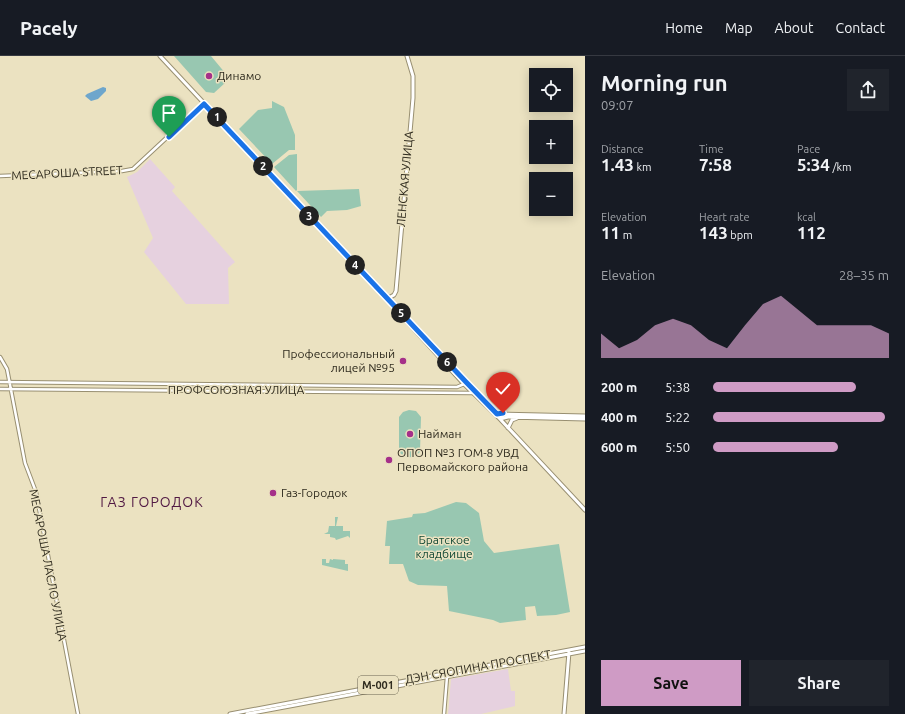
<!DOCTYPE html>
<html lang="en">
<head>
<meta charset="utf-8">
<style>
	:root { --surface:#171b24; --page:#20242c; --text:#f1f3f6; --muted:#9ea1a6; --line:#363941; --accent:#cf9bc5 }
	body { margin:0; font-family:Ubuntu,sans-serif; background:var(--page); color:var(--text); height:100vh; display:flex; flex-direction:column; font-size:15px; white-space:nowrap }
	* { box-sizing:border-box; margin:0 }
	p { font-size:13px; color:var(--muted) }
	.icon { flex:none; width:22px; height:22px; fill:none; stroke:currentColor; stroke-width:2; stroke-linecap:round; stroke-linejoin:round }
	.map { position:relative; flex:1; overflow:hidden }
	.sheet { display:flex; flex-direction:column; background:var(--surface); width:320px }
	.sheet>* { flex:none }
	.buttons { position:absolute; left:529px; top:12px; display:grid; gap:8px }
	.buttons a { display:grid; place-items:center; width:44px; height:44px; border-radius:0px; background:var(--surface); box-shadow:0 2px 10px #0003; font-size:20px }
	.pin { position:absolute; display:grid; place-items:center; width:34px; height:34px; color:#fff; margin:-41px -17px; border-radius:50% 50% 50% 0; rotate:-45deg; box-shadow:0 0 4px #0007 }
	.pin .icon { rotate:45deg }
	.km { position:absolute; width:20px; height:20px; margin:-10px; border-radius:50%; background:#222; color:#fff; font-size:11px; line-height:20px; text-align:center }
	.round { display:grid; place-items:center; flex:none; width:42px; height:42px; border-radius:0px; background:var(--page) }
	.summary { display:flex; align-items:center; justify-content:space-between; height:68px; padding:0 16px }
	h1 { font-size:22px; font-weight:700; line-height:30px }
	.stats { display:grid; grid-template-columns:repeat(3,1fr); gap:6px; height:68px; padding:4px 16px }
	.stats div { display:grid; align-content:center }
	.stats b { font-size:17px; font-weight:700 }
	.stats small { font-size:11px; font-weight:400 }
	.stats p { font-size:11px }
	.chart { height:112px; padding:8px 16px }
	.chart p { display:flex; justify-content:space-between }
	.chart svg { width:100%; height:72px; margin-top:4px; fill:var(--accent); opacity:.7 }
	.primary-button { display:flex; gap:8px; margin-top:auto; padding:8px 16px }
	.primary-button a { flex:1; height:46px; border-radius:0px; background:var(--accent); color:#111; font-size:16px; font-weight:700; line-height:46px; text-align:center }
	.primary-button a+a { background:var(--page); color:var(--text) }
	ul { padding:0 16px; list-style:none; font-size:13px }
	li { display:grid; grid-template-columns:64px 48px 1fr; align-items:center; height:30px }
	li i { height:10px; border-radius:5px; background:var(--accent) }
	header { display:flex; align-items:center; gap:24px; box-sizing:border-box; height:56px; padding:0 20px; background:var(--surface); border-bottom:1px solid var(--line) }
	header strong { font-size:19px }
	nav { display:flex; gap:22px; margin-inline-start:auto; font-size:14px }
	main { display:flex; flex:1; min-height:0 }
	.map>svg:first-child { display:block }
	.commercial { fill:#e6d1df }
	.green { fill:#98c7b1 }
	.water { fill:#6ea6cc }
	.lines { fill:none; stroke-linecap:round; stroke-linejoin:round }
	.minor-casing { stroke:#988f71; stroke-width:4.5 }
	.major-casing { stroke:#988f71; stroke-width:5 }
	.minor { stroke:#fff; stroke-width:2.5 }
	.major { stroke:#fff; stroke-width:3 }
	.route-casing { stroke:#fff; stroke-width:8 }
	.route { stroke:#1a73e8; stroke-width:5 }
	.poi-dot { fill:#a53089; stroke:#ebe2c1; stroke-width:1.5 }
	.labels { text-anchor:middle; stroke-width:3; stroke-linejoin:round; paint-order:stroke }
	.shield { fill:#ebe2c1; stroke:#686350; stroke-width:1 }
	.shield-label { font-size:11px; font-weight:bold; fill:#302c1f }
	.poi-label { font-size:12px; fill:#302c1f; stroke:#ebe2c1; text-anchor:start }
	.street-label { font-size:12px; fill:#302c1f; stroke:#ebe2c1 }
	.park-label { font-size:12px; fill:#124935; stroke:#ebe2c1 }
	.quarter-label { font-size:14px; letter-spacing:1px; fill:#511943; stroke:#ebe2c1 }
</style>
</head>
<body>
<header>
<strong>Pacely</strong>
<nav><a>Home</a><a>Map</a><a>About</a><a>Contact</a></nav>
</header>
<main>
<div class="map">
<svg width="585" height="658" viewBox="0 0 585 658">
	<rect width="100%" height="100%" fill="#ebe2c1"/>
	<path class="commercial" d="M 150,103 L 175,131 L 172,135 L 235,206 L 228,212 L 229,248 L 186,248 L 144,196 L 153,182 L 127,121 L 137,116 Z
		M 508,613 L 511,635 L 515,635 L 515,650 L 481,658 L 448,658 L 451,623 Z"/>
	<path class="green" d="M 174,0 L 211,0 L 226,18 L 226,26 L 214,37 L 206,36 Z
		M 272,45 L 284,51 L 295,79 L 295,94 L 289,94 L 272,108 L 239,73 L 258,54 L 272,52 Z
		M 297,98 L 297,134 L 296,135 L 274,111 L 289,99 Z
		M 359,133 L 361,150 L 347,154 L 327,155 L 321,161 L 297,135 Z
		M 409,354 L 416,355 L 421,361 L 420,396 C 413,403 405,403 399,396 L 399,361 L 403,356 Z
		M 456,446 L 466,447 L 479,457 L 484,485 L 494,497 L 559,488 L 570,556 L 556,559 L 537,560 L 535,550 L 525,551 L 526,564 L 500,567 L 493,564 L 449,555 L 447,530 L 418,529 L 409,525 L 403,508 L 389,508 L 390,490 L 385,490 L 387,465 L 412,461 L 413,458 L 425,457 Z
		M 335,461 L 338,461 L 336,470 L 343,470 L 343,475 L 350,475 L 350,482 L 348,480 L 336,484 L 335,482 L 330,481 L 330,478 L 324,478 L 328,476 L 329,470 L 335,470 Z
		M 322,503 L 326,503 L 326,507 L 329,507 L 330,503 L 333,504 L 333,503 L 345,504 L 345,508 L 348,508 L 348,515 L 322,509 Z"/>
	<path class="water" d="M 103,31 L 106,32 L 106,35 L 98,43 L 91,45 L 85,40 L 87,38 Z"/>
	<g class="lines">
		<defs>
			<path id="minor" d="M 0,120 L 122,115 L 133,113 L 204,47
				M 0,301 L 7,313 L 25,407 L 36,436 L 78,658
				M 0,326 L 457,331 L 464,328
				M 0,333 L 472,337
				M 444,658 L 447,621"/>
			<path id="major" d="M 160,0 L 384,240 L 464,328 L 500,363 L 585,454
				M 387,243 L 394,239 L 396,235 L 413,42 L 413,20 L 407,0
				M 391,247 L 500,362
				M 497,358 L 585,360
				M 500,363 L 508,361 L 585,363
				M 508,372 L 512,364 L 517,362
				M 230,658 L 585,591
				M 247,658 L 585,595
				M 564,658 L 569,596"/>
		</defs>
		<use href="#minor" class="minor-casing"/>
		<use href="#major" class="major-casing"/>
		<use href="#minor" class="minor"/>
		<use href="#major" class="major"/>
	</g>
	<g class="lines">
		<defs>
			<path id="route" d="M 169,81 L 204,48 L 466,326 L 497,358 L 503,357"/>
		</defs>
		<use href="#route" class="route-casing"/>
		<use href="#route" class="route"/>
	</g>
	<g class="poi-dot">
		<circle cx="209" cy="20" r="4"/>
		<circle cx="403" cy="305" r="4"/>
		<circle cx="410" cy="378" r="4"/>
		<circle cx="389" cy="404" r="4"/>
		<circle cx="273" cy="437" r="4"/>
	</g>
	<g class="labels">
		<rect class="shield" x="358" y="620" width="40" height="18" rx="3"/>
		<g class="shield-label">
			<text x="378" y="633">M-001</text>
		</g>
		<g class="poi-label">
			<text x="217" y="24">Динамо</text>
			<text x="395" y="302" text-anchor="end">Профессиональный<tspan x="395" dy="14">лицей №95</tspan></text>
			<text x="418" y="382">Найман</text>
			<text x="397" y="401">ОПОП №3 ГОМ-8 УВД<tspan x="397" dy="14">Первомайского района</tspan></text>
			<text x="281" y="441">Газ-Городок</text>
		</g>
		<g class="street-label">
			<text transform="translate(67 117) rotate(-3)" y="4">МЕСАРОША STREET</text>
			<text transform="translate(405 123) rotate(-85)" y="4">ЛЕНСКАЯ УЛИЦА</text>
			<text x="236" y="338">ПРОФСОЮЗНАЯ УЛИЦА</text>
			<text transform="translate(48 509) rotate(79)" y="4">МЕСАРОША ЛАСЛО УЛИЦА</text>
			<text transform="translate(478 611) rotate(-10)" y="4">ДЭН СЯОПИНА ПРОСПЕКТ</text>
		</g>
		<g class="park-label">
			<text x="444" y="488">Братское<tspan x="444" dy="14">кладбище</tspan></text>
		</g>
		<g class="quarter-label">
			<text x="152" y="451">ГАЗ ГОРОДОК</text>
		</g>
	</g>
</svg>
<div class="buttons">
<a><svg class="icon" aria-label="locate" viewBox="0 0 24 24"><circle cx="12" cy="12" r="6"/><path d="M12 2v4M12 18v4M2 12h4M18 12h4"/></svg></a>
<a>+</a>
<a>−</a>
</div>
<div class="pin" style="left:169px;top:81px;background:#1e9e55"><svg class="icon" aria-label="arrive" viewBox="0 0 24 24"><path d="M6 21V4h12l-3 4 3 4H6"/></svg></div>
<div class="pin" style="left:503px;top:357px;background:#d93025"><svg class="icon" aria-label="check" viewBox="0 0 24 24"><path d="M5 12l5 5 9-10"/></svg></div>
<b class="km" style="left:217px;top:61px">1</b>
<b class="km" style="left:263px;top:110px">2</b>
<b class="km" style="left:309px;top:160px">3</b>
<b class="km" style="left:355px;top:209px">4</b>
<b class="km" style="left:401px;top:257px">5</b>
<b class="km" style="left:447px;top:306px">6</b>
</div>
<section class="sheet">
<div class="summary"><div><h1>Morning run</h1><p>09:07</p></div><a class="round"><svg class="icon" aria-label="share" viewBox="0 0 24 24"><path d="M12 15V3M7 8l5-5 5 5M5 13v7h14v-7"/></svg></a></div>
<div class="stats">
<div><p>Distance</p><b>1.43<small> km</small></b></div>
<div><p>Time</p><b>7:58</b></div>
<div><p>Pace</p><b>5:34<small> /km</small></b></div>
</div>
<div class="stats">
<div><p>Elevation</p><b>11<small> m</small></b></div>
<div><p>Heart rate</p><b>143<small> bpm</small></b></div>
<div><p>kcal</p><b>112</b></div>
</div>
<div class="chart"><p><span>Elevation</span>28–35 m</p>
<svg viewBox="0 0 160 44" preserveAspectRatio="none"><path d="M0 44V29L10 38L20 33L30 24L40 20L50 24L60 33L70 38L80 24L90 11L100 6L110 15L120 24L130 24L140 24L150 24L160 29V44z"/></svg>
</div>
<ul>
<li><b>200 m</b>5:38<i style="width:81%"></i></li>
<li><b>400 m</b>5:22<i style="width:98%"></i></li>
<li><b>600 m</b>5:50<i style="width:71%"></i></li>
</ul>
<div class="primary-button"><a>Save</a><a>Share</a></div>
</section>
</main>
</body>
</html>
